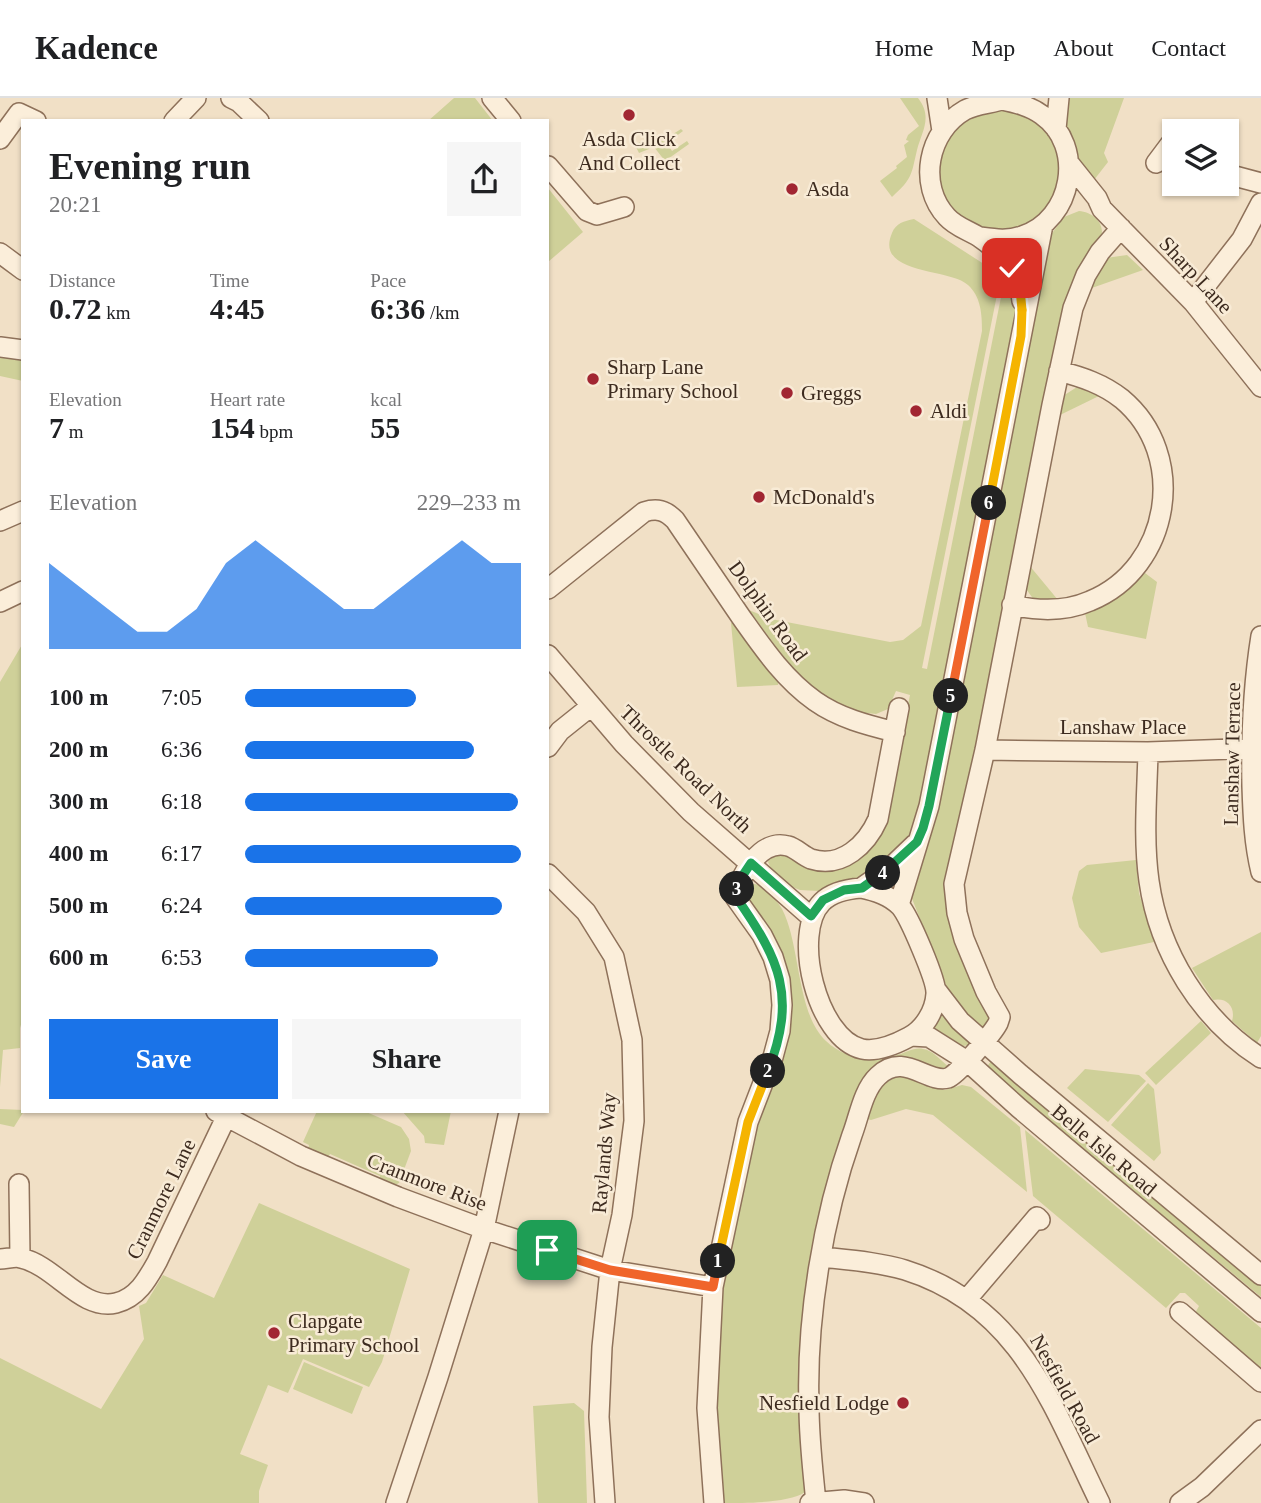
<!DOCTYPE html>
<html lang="en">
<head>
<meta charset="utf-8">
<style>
	:root { --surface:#fff; --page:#f6f6f6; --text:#202124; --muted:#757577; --line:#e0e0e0; --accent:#1a73e8 }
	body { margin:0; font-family:Georgia,serif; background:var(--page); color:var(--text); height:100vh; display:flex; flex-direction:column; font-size:26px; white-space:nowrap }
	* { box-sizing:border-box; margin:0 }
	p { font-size:23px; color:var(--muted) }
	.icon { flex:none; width:38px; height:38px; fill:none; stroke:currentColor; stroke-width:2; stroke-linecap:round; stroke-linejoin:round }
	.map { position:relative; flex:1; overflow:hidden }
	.sheet { position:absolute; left:21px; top:21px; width:528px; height:994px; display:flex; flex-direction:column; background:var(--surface); border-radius:0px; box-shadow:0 2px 5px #0004 }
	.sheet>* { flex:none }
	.tools { position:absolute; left:1162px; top:21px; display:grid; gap:14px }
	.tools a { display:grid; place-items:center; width:77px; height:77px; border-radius:0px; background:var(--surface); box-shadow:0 2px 5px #0004; font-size:35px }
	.pin { position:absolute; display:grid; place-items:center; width:60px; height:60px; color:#fff; margin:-30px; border-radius:14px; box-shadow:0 4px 10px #0006 }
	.km { position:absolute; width:35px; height:35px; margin:-18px; border-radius:50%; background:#222; color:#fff; font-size:19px; line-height:35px; text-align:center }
	.round { display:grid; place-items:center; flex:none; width:74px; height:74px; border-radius:0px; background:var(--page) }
	.overview { display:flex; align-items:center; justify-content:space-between; height:119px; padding:0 28px }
	h1 { font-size:38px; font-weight:800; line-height:52px }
	.figures { display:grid; grid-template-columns:repeat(3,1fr); gap:10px; height:119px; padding:7px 28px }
	.figures div { display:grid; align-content:center }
	.figures b { font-size:30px; font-weight:800 }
	.figures small { font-size:19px; font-weight:400 }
	.figures p { font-size:19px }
	.chart { height:196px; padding:14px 28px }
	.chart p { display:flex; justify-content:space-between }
	.chart svg { width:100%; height:126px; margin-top:7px; fill:var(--accent); opacity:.7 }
	.button { display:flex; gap:14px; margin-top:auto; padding:14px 28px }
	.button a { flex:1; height:80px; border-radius:0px; background:var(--accent); color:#fff; font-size:28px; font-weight:800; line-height:80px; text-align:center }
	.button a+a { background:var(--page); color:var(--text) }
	ul { padding:0 28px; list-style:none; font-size:23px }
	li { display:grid; grid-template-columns:112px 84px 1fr; align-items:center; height:52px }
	li i { height:18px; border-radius:9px; background:var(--accent) }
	header { display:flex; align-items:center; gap:42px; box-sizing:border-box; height:98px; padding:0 35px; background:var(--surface); border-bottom:2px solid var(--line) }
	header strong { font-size:33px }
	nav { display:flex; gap:38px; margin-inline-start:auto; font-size:24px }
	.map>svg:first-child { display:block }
	.green { fill:#cfd099 }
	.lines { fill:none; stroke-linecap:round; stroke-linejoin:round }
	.minor-casing { stroke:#8e715a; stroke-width:22 }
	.minor { stroke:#fbeeda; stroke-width:19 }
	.split-1-casing { stroke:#fff; stroke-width:14 }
	.split-2-casing { stroke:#fff; stroke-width:14 }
	.split-3-casing { stroke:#fff; stroke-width:14 }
	.split-4-casing { stroke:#fff; stroke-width:14 }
	.split-5-casing { stroke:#fff; stroke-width:14 }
	.split-6-casing { stroke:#fff; stroke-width:14 }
	.split-7-casing { stroke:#fff; stroke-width:14 }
	.split-8-casing { stroke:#fff; stroke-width:14 }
	.split-1 { stroke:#f0652b; stroke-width:9 }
	.split-2 { stroke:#f5b400; stroke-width:9 }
	.split-3 { stroke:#22a559; stroke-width:9 }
	.split-4 { stroke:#22a559; stroke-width:9 }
	.split-5 { stroke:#22a559; stroke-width:9 }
	.split-6 { stroke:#f0652b; stroke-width:9 }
	.split-7 { stroke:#f5b400; stroke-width:9 }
	.split-8 { stroke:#f5b400; stroke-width:9 }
	.poi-dot { fill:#a12632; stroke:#f8ebd6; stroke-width:2.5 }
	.labels { text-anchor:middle; stroke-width:5; stroke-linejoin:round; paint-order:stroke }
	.poi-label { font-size:21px; fill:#3d2b1f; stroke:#f8ebd6; text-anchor:start }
	.street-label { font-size:21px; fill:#3d2b1f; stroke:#f8ebd6 }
</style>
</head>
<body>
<header>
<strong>Kadence</strong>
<nav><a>Home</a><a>Map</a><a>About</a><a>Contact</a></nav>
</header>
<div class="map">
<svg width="1261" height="1405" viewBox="0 0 1261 1405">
	<rect width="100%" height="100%" fill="#f1e0c6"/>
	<path class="green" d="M 454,0 L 475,0 L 493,23 L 428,23 Z
		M 900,0 L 918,0 C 933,19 922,33 917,52 C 911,77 913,80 892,99 L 880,83 L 897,70 L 896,68 L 907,59 L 904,47 L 909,43 L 906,42 L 908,37 L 919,28 Z
		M 1066,0 L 1124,0 L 1104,55 L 1108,64 L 1094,82 L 1080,66 L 1065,23 Z
		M939 72a60 60 0 1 1 120 0a60 60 0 1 1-120 0Z
		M 681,31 L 683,33 L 667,45 L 672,53 L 687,43 L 689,46 L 665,63 L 654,49 L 639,55 L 635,47 L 650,38 L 662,43 Z
		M 548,90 L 583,134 L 548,164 Z
		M 1079,113 C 1094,114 1107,127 1100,142 C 1097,149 1091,156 1087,162 L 950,779 L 992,920 L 984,929 L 981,929 L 961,911 L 950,897 L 909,793 L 1047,142 L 1064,119 Z
		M 914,121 L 1001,177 L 922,570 L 927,571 L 1006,174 L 1009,174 L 1018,205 L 1017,216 L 918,719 L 907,743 L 868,776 L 819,793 L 800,792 L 790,788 L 772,773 L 768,764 L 770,760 L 779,753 L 829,768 L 886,716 L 910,597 L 896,593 L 888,611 L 876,616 L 867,615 L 866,619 L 822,598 L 796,576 L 749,512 L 771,521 L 890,544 L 903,542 L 921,528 L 982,233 C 982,216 981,199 968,187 C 950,170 874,177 892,135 C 896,125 904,123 914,121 Z
		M 1127,157 L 1143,172 L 1089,191 L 1106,160 Z
		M 0,257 L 23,260 L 23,283 L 0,278 Z
		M 1077,289 L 1093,293 L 1099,298 L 1060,317 L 1063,298 Z
		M 1029,467 L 1058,502 L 1034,502 L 1024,488 Z
		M 1145,475 L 1157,484 L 1146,541 L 1088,529 L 1085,515 L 1108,504 Z
		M 735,524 L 778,584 L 778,587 L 737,589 L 731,525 Z
		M 23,545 L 23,920 L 20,930 L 20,950 L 3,952 L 0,989 L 0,584 Z
		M 1136,762 L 1139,795 L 1154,844 L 1101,855 L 1079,829 L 1072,800 L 1079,773 L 1087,767 Z
		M 749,785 L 760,787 C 768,794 777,802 782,811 C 801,847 796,915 826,943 C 844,961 874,964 897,957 C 906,955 914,949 923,951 C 933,952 941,963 949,969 L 945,972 L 888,965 L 821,1126 L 805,1394 C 790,1405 746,1405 724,1405 L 721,1399 L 715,1301 L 723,1177 L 755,1027 L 788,932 L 743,799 Z
		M 1261,834 L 1261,938 L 1257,945 L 1232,923 C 1236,909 1227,899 1213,902 L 1192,870 Z
		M 941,911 L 971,943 L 969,947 L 963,948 L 941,934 L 928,932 Z
		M 1201,923 L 1211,935 L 1156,987 L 1145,975 Z
		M 994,959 L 1261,1182 L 1261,1199 L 986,970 Z
		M 1085,971 L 1139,977 L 1146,983 L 1108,1024 L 1067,990 Z
		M 899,978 L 910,979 L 945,992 L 962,987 L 971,989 L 1020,1029 L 1027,1094 L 933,1017 L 906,1011 L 871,1022 L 867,1021 C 874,1002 878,985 899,978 Z
		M 1148,985 L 1154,991 L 1161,1055 L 1154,1063 L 1111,1027 Z
		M 0,1011 L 23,1012 L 24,1013 L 14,1029 L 0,1026 Z
		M 317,1013 L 364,1013 L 401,1029 L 409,1041 L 411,1053 L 399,1085 L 393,1088 L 379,1083 L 380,1078 L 330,1056 L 327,1061 L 308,1051 L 309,1047 L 303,1044 Z
		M 402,1013 L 451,1013 L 444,1047 L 425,1045 L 424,1038 Z
		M 1025,1032 L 1261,1230 L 1261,1277 L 1194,1217 L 1199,1208 L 1185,1195 L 1180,1195 L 1166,1210 L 1033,1098 Z
		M 259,1105 L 410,1171 L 382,1264 L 369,1289 L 303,1261 L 288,1295 L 268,1287 L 240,1356 L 268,1367 L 259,1393 L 259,1405 L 0,1405 L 0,1260 L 101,1311 L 144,1241 L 139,1208 L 146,1205 L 163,1177 L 214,1200 Z
		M 304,1264 L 363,1289 L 352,1316 L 293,1291 Z
		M 574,1305 L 584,1313 L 587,1405 L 538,1405 L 533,1308 Z"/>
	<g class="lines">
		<defs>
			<path id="minor" d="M 231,0 L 239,4 L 259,23
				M 492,0 L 511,23
				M 937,0 L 942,33
				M 1006,0 C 993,6 979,5 965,12 C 928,33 917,87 947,119 C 956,129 968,132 979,139 C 991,147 1015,168 1019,182 C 1021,188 1021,197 1022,203
				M 174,23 L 196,0
				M 1056,31 L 1059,0
				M 0,41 L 19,15 L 36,23
				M 1069,65 L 1097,100 L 1102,111 L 1193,204 L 1261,289
				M 1156,65 L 1171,45 L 1174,48
				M 548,68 L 587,113 L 597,117 L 624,109
				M 1227,76 L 1261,85
				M 980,139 C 995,141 1008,143 1022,138 C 1073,122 1086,48 1042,17 C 1030,8 1016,5 1002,2
				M 0,155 L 23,172
				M 1193,204 L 1242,141 L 1261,105
				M 0,249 L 23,252
				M 0,423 L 23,413
				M 548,491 L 644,414 C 657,410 665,412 675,422 C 697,454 719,487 741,519 C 763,550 784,581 815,603 C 839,620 867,627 895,634
				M 0,504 L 23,493
				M 1012,507 C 1038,513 1065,514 1090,503 C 1171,470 1189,357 1122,301 C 1103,286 1082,279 1059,273
				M 1261,538 C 1253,588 1251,638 1252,688 C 1253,718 1254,745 1261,774
				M 548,557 L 624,646 L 691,714 L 811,819
				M 548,649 L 560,633 L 590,609
				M 985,652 L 1148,654 L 1261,650
				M 1148,654 C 1147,696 1143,741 1149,783 C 1159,854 1201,922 1261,960
				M 548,776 L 586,814 L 614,859 L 632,942 L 634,1023 L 622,1117 L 610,1172 L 602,1249 L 599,1319 L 605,1405
				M 861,790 C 875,793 889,797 900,808 C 909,818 937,883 936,896 C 935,913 924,931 909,939 C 896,946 877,954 862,951 C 817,941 791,835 822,804 C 832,794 848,791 861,790 Z
				M 861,790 L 891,769 L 915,746
				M 899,807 L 929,708 L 1043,127
				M 937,893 L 960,923 L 1020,976 L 1261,1177
				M 911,938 L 929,939 L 967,963 L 1019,1010 L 1261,1214
				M 216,1013 L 301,1058 L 398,1099 L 484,1131 L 610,1172 L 713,1189
				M 19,1086 L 20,1159
				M 821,1159 C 849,1162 878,1164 905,1172 C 1020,1208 1052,1307 1100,1405
				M 0,1161 C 7,1161 15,1158 21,1160 C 56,1168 81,1213 116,1205 C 137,1200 147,1182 157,1164 L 229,1013
				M 967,1201 L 1037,1119 L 1040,1122
				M 1180,1214 L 1261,1284
				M 396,1405 L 438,1279 L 484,1131 L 509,1013
				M 714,1405 L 707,1310 L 713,1189 L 748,1024 L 773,959 L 780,933 L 782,907 L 780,882 L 773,859 L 762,837 L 735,799 C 740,778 760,740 788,748 C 796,750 803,758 811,761 C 842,771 867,746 878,721 L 899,610
				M 810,1405 L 844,1402 L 864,1405
				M 816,1405 C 813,1373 809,1341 809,1309 C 806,1221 823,1119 852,1037 C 859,1019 863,992 878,978 C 904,953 927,986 948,980 C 957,977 993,935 998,925 L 1000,919 L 986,894 L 964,841 L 957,815 L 954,786 L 985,652 L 1052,307 L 1073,210 L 1086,177 L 1100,154 L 1121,130
				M 1180,1405 L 1202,1389 L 1261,1332"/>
		</defs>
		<use href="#minor" class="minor-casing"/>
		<use href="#minor" class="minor"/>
	</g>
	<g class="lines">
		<defs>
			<path id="split-1" d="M 547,1152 L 610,1172 L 713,1189 L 718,1163"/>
			<path id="split-2" d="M 718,1163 L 748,1024 L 768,973"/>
			<path id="split-3" d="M 737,791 L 736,799 C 780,862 797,898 768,973"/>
			<path id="split-4" d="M 737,791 L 739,783 L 751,765 L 811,818 L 823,802 L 844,792 L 862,790 L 883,775"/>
			<path id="split-5" d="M 883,775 L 917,744 L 923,730 L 929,708 L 951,598"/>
			<path id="split-6" d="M 951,598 L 989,405"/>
			<path id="split-7" d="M 989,405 L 1021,238 L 1022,212"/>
			<path id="split-8" d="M 1012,170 L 1019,180 L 1022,212"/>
		</defs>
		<use href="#split-1" class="split-1-casing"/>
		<use href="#split-2" class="split-2-casing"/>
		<use href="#split-3" class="split-3-casing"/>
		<use href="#split-4" class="split-4-casing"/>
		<use href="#split-5" class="split-5-casing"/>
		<use href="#split-6" class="split-6-casing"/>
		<use href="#split-7" class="split-7-casing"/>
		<use href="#split-8" class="split-8-casing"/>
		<use href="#split-1" class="split-1"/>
		<use href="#split-2" class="split-2"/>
		<use href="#split-3" class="split-3"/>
		<use href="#split-4" class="split-4"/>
		<use href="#split-5" class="split-5"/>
		<use href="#split-6" class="split-6"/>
		<use href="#split-7" class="split-7"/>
		<use href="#split-8" class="split-8"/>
	</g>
	<g class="poi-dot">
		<circle cx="629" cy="17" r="7"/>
		<circle cx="792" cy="91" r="7"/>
		<circle cx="593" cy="281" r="7"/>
		<circle cx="787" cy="295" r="7"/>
		<circle cx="916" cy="313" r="7"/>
		<circle cx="759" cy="399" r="7"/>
		<circle cx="274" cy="1235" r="7"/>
		<circle cx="903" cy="1305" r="7"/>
	</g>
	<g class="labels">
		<g class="poi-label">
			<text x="629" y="48" text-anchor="middle">Asda Click<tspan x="629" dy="24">And Collect</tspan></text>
			<text x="806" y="98">Asda</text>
			<text x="607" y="276">Sharp Lane<tspan x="607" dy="24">Primary School</tspan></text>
			<text x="801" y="302">Greggs</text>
			<text x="930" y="320">Aldi</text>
			<text x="773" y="406">McDonald's</text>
			<text x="288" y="1230">Clapgate<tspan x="288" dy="24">Primary School</tspan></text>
			<text x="889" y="1312" text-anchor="end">Nesfield Lodge</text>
		</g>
		<g class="street-label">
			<text transform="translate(1196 177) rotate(47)" y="7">Sharp Lane</text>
			<text transform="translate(768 513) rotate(54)" y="7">Dolphin Road</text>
			<text x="1123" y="636">Lanshaw Place</text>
			<text transform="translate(1232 656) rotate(-89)" y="7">Lanshaw Terrace</text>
			<text transform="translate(686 671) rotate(44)" y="7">Throstle Road North</text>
			<text transform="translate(1104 1052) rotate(40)" y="7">Belle Isle Road</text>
			<text transform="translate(604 1055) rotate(-85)" y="7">Raylands Way</text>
			<text transform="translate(427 1084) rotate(21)" y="7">Cranmore Rise</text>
			<text transform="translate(161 1101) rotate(-64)" y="7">Cranmore Lane</text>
			<text transform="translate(1065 1291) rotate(61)" y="7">Nesfield Road</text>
		</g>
	</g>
</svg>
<div class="tools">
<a><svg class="icon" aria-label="layers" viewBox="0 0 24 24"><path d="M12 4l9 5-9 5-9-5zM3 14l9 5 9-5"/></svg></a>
</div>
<div class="pin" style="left:547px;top:1152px;background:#1e9e55"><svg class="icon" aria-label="arrive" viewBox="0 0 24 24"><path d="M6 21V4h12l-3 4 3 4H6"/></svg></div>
<div class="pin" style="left:1012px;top:170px;background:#d93025"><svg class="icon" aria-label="check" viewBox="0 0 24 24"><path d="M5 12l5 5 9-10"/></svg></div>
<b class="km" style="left:718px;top:1163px">1</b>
<b class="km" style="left:768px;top:973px">2</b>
<b class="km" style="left:737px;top:791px">3</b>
<b class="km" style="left:883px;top:775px">4</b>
<b class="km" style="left:951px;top:598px">5</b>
<b class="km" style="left:989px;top:405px">6</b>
<section class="sheet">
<div class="overview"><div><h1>Evening run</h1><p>20:21</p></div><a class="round"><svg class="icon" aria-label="share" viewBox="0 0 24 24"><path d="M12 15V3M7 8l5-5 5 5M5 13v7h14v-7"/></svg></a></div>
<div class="figures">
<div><p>Distance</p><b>0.72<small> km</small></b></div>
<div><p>Time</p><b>4:45</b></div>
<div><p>Pace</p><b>6:36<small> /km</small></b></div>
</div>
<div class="figures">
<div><p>Elevation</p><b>7<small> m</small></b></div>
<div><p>Heart rate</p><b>154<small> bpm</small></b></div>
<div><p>kcal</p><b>55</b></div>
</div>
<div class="chart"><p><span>Elevation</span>229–233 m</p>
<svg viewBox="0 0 160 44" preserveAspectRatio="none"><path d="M0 44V14L10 22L20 30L30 38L40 38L50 30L60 14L70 6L80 14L90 22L100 30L110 30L120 22L130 14L140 6L150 14L160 14V44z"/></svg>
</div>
<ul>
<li><b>100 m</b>7:05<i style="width:62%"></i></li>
<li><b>200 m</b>6:36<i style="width:83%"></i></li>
<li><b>300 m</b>6:18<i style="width:99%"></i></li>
<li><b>400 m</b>6:17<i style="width:100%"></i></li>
<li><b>500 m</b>6:24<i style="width:93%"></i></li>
<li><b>600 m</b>6:53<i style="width:70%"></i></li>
</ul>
<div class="button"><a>Save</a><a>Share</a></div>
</section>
</div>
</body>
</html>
